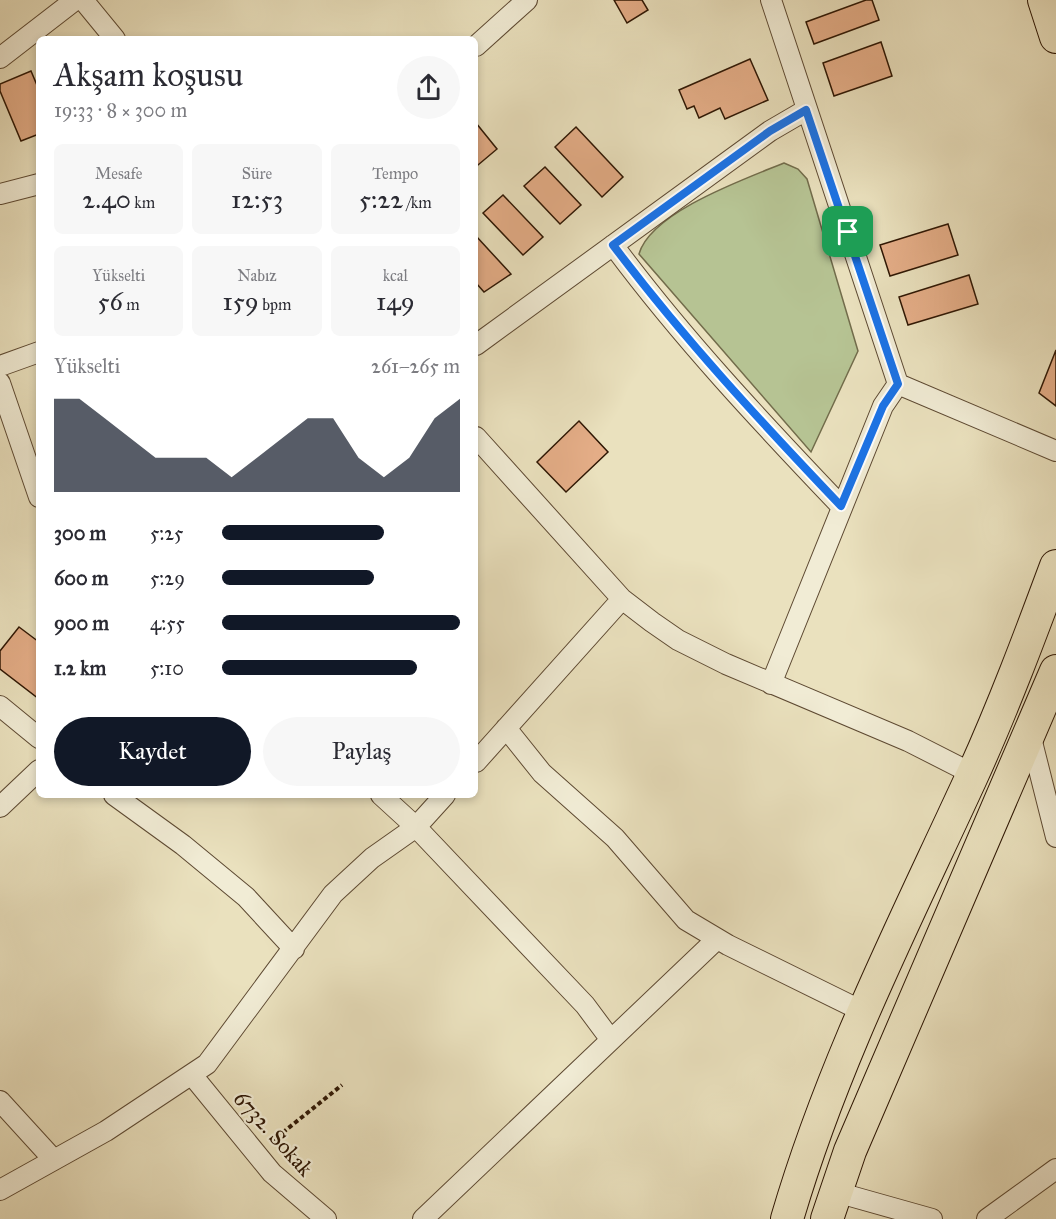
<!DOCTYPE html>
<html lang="tr">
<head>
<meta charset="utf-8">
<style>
	:root { --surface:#fff; --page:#f7f7f7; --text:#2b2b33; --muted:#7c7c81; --accent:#111827 }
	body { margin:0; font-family:"IM FELL Great Primer",serif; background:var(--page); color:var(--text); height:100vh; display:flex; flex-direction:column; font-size:22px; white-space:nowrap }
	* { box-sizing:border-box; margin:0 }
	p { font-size:20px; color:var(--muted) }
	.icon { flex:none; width:33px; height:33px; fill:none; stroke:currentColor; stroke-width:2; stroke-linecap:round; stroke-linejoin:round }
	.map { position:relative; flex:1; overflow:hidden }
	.sheet { position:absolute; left:36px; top:36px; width:442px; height:762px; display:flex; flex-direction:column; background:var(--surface); border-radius:9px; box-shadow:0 3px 9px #0003 }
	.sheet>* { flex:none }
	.pin { position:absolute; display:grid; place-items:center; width:51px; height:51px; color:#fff; margin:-26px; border-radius:12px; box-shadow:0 3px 9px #0006 }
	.round { display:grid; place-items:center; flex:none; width:63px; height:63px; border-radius:32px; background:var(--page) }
	.summary { display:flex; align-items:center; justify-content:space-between; height:102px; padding:0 18px }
	h1 { font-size:33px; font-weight:600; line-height:45px }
	.stats { display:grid; grid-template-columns:repeat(3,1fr); gap:9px; height:102px; padding:6px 18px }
	.stats div { display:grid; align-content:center; border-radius:9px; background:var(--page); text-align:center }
	.stats b { font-size:26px; font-weight:600 }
	.stats small { font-size:16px; font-weight:400 }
	.stats p { font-size:16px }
	.chart { height:168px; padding:12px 18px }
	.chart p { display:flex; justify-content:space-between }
	.chart svg { width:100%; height:108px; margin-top:6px; fill:var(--accent); opacity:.7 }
	.action { display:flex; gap:12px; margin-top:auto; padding:12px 18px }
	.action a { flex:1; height:69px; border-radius:36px; background:var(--accent); color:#fff; font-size:24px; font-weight:600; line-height:69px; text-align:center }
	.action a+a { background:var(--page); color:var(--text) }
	ul { padding:0 18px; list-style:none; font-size:20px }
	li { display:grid; grid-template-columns:96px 72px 1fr; align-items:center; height:45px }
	li i { height:15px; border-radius:8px; background:var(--accent) }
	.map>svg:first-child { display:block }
	.green { fill:#b6c393; stroke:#726c4b; stroke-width:1.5 }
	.building { fill:#e4ad87; stroke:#2e1603; stroke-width:1.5 }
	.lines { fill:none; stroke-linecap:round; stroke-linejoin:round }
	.minor-casing { stroke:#5d4932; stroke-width:22 }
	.primary-casing { stroke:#2e1603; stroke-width:34 }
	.path { stroke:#2e1603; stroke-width:4; stroke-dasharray:4.5 3; stroke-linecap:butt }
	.minor { stroke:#f1ecd5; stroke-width:20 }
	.primary { stroke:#eae1be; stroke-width:32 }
	.route-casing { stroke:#fff; stroke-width:12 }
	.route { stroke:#1a73e8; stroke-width:8 }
	.labels { text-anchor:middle; stroke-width:4.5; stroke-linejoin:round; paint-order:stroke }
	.street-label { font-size:22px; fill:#2e1603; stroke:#f1ecd5 }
</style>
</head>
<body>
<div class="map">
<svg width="1056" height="1219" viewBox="0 0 1056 1219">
	<rect width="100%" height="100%" fill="#eae1be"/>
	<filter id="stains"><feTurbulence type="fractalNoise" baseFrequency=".00333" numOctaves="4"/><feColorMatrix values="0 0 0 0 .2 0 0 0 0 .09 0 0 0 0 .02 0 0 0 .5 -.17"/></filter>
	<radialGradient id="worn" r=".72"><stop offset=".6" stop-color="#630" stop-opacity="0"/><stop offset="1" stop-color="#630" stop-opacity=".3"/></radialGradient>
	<path class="green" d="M 784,163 L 798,169 L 807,179 L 858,351 L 811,452 L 639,254 C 651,212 745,179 784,163 Z"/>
	<path class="building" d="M 614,0 L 642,0 L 648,10 L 627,23 Z
		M 866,0 L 872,0 L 879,20 L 814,44 L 806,22 Z
		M 881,42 L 892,76 L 834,96 L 823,63 Z
		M 750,59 L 768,100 L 725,119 L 720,108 L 699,118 L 694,106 L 687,109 L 679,90 Z
		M 31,71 L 39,90 L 39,134 L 21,141 L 0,91 L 0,84 Z
		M 476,123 L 497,149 L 478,165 L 476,162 Z
		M 576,127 L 623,177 L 602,197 L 555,147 Z
		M 545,167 L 581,205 L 560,224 L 524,186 Z
		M 503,195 L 543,237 L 523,255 L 483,213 Z
		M 948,224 L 958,255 L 890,276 L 880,245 Z
		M 476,236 L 511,274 L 484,292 L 476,283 Z
		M 969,275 L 978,304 L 908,325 L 899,297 Z
		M 1056,350 L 1056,406 L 1039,393 Z
		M 579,421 L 608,452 L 566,492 L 537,462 Z
		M 19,627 L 39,642 L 39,699 L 0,669 L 0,651 Z"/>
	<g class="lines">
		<defs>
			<path id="minor" d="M 83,0 L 115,39
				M 771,0 L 898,384 L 1056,451
				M 476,46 L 527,0
				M 0,58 L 75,0
				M 0,194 L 39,184
				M 613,245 C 682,338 761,422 841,506
				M 476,345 L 770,131 L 806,110
				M 0,366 L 39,352
				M 0,383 L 39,497
				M 476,437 L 622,599 L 652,622 L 678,640 L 726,664 L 908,741 L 973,774
				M 771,684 L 883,406 L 898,384
				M 0,706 L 39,738
				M 506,728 L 542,773 L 615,838 L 686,920 L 728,945 L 862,1011
				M 1030,734 L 1056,837
				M 476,762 L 622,599
				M 114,795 L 183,845 L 246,897 L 294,949
				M 381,795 L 416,827 L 585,1005 L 611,1040
				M 0,807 L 39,770
				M 192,1075 L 272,1173 L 326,1219
				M 0,1101 L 53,1159
				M 0,1190 L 106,1131 L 207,1064 L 333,894 L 372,858 L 416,827 L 445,795
				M 836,1192 L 932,1219
				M 423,1219 L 717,939
				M 987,1219 L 1056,1169"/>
			<path id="primary" d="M 1044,0 L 1056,37
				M 787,1219 C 833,1062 904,924 972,776 C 1003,708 1030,636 1056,566
				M 827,1219 L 850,1151 L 1056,671"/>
		</defs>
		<use href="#minor" class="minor-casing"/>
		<use href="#primary" class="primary-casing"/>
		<path class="path" d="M 271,1142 L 342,1085"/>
		<use href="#minor" class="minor"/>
		<use href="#primary" class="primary"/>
	</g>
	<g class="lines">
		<defs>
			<path id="route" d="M 806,110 L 898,384 L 883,406 L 841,506 C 761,422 683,338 613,245 L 770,131 Z"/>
		</defs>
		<use href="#route" class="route-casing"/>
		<use href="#route" class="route"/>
	</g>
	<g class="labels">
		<g class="street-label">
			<text transform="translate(274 1133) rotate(48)" y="8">6732. Sokak</text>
		</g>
	</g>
	<rect width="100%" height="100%" filter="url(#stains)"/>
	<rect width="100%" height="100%" fill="url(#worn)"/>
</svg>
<div class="pin" style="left:848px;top:232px;background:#1e9e55"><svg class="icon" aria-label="arrive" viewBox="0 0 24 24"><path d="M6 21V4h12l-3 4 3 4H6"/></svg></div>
<section class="sheet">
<div class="summary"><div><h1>Akşam koşusu</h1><p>19:33 · 8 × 300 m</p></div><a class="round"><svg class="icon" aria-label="share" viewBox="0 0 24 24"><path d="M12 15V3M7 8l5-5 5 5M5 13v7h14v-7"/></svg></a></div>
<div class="stats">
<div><p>Mesafe</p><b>2.40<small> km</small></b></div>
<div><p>Süre</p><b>12:53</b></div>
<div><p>Tempo</p><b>5:22<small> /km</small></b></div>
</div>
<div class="stats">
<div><p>Yükselti</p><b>56<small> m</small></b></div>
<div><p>Nabız</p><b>159<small> bpm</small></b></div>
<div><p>kcal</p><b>149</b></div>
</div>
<div class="chart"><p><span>Yükselti</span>261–265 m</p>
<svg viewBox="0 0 160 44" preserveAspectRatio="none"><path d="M0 44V6L10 6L20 14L30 22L40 30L50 30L60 30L70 38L80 30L90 22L100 14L110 14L120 30L130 38L140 30L150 14L160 6V44z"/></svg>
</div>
<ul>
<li><b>300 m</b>5:25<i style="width:68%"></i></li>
<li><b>600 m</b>5:29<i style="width:64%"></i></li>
<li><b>900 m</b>4:55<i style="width:100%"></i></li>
<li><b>1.2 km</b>5:10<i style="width:82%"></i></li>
</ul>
<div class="action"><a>Kaydet</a><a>Paylaş</a></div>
</section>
</div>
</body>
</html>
